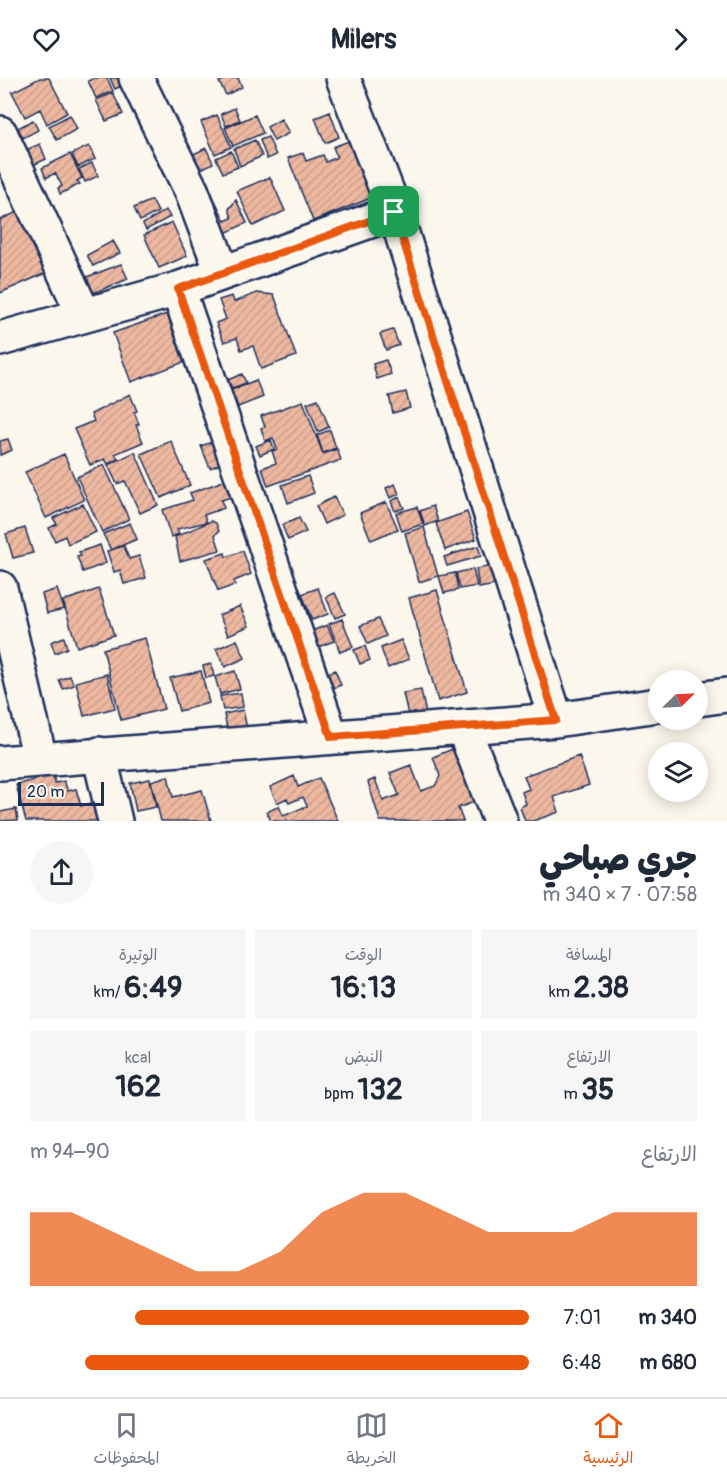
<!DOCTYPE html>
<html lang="ar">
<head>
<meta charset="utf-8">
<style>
	:root { --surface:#fff; --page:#f6f6f7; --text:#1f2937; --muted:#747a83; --line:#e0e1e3; --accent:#ea580c }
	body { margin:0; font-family:Pangolin,"Playpen Sans Arabic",sans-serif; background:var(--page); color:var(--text); direction:rtl; height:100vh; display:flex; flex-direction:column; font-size:22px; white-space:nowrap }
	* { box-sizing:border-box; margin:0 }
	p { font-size:20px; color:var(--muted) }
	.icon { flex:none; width:33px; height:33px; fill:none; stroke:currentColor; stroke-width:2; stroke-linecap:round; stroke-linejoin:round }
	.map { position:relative; height:743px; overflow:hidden; direction:ltr }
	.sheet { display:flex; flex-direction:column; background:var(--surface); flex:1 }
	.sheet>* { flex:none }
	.needle { width:39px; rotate:66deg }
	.fabs { position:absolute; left:648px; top:592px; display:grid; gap:12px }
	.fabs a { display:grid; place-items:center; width:60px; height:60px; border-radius:50%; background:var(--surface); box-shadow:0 3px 15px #0003; font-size:30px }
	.scale { position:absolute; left:18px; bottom:15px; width:86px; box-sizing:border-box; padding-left:6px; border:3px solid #1b2f5e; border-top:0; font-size:16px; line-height:21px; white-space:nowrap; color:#1b2f5e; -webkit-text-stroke:4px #fbf7ec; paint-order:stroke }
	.pin { position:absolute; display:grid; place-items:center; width:51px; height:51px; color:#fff; margin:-26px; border-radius:12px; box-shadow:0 3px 9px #0006 }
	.round { display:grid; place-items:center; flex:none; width:63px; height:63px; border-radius:32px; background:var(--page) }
	.head { display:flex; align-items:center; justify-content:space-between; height:102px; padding:0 30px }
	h1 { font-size:33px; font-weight:800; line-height:45px }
	.metrics { display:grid; grid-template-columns:repeat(3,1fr); gap:9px; height:102px; padding:6px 30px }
	.metrics div { display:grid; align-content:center; border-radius:0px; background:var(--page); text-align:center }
	.metrics b { font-size:30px; font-weight:800 }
	.metrics small { font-size:16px; font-weight:400 }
	.metrics p { font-size:16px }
	.chart { height:168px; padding:12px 30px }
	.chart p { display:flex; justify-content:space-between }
	.chart svg { width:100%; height:108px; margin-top:6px; fill:var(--accent); opacity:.7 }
	ul { padding:0 30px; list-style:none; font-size:20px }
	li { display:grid; grid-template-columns:96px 72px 1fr; align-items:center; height:45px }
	li i { height:15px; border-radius:8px; background:var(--accent) }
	header { display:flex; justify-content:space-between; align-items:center; height:78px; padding:0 30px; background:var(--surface); font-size:27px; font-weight:800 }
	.tabs { display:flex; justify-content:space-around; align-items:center; height:84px; border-top:2px solid var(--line); background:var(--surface); font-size:16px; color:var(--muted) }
	.tabs a { display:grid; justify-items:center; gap:3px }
	.tabs .current { color:var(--accent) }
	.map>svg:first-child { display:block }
	.building { fill:url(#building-hatch); stroke:#1b2f5e; stroke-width:1.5 }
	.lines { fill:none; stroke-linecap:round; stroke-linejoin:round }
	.minor-casing { stroke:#1b2f5e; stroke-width:38 }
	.minor { stroke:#fbf7ec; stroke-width:33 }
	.route-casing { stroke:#fff; stroke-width:12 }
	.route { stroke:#ea580c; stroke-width:8 }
</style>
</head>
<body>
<header><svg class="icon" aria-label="forward" viewBox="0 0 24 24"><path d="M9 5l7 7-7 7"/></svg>Milers<svg class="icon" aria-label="heart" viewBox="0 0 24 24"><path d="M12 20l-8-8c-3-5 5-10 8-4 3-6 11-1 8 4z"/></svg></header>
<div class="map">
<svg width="727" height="743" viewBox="0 0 727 743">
	<defs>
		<pattern id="building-hatch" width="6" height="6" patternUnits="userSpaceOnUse" patternTransform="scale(1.5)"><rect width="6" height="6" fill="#edb8a0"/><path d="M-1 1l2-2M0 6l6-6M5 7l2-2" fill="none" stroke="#cb9e8c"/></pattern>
	</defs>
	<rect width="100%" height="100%" fill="#fbf7ec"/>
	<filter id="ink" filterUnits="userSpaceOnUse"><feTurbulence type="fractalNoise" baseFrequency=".0167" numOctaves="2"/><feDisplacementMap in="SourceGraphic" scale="12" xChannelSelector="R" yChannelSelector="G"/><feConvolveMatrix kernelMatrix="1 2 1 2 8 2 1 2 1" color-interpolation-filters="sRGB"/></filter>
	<g filter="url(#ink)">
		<path class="building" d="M 40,0 L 49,0 L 67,35 L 47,46 L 40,31 L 25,39 L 12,14 Z
			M 95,0 L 107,0 L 113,13 L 96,20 L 88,3 Z
			M 110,0 L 124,0 L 126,6 L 115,11 Z
			M 227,0 L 238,0 L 242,9 L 226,17 L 219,4 Z
			M 113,15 L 123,36 L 106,43 L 96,22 Z
			M 235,30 L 240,42 L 226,48 L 221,36 Z
			M 330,34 L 339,59 L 325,65 L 315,40 Z
			M 70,37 L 77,51 L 57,62 L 49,48 Z
			M 217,37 L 231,69 L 215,76 L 201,44 Z
			M 255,37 L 263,55 L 233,68 L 225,50 Z
			M 281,41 L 289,55 L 274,63 L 267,49 Z
			M 33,42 L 38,52 L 23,60 L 18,50 Z
			M 268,59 L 276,77 L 267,81 L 260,62 Z
			M 357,60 L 372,98 L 364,101 L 371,120 L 313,143 L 288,80 L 303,75 L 306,83 L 323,77 L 326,84 L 337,79 L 333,69 Z
			M 255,62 L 262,78 L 240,88 L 234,71 Z
			M 40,66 L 46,81 L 33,87 L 26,72 Z
			M 89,68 L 95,81 L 78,89 L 72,76 Z
			M 206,70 L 213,85 L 188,98 L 181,82 Z
			M 231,73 L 238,89 L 223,95 L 216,80 Z
			M 70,76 L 82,100 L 77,103 L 80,106 L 60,116 L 58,110 L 62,108 L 55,95 L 46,100 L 42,90 Z
			M 92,85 L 98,98 L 85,104 L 79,91 Z
			M 270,99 L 285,133 L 253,148 L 237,113 Z
			M 211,114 L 225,143 L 232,140 L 229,131 L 236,122 L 247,145 L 223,156 L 205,117 Z
			M 152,122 L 158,134 L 140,143 L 134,130 Z
			M 30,128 L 37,144 L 24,149 L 34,172 L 46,166 L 57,190 L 0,215 L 0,142 Z
			M 166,132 L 170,139 L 146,152 L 143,146 Z
			M 172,144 L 187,178 L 159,190 L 144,157 Z
			M 113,163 L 120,175 L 93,188 L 87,177 Z
			M 121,186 L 128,201 L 93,215 L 87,199 Z
			M 257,215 L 274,217 L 296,278 L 261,291 L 253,268 L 241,272 L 237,260 L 224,264 L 216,245 L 226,241 L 219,222 L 232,218 L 234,224 Z
			M 167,236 L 184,284 L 131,304 L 113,255 Z
			M 393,252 L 399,267 L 386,272 L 380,256 Z
			M 386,282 L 391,296 L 377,301 L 373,286 Z
			M 242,296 L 246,305 L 232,310 L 228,302 Z
			M 256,302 L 263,319 L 238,329 L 231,312 Z
			M 406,314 L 410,330 L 393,335 L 389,318 Z
			M 130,316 L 137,333 L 134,334 L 139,346 L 136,347 L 143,364 L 115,376 L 118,381 L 108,386 L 105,381 L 90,387 L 74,351 L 94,343 L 91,336 Z
			M 318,321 L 329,349 L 318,354 L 307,325 Z
			M 303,323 L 323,376 L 337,371 L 341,382 L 268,408 L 262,390 L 276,385 L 272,373 L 277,371 L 273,360 L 265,363 L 261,350 L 265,349 L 261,338 Z
			M 330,352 L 336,370 L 323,375 L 317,357 Z
			M 8,361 L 12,372 L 0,377 L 0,363 Z
			M 271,362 L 274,371 L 260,377 L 256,368 Z
			M 171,363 L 190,407 L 161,420 L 141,376 Z
			M 215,363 L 223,385 L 210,390 L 201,368 Z
			M 135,374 L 158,427 L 140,435 L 125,403 L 117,406 L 108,387 Z
			M 64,376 L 84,422 L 46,440 L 25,394 Z
			M 104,387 L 129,441 L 102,454 L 77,399 Z
			M 308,398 L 314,415 L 288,425 L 282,407 Z
			M 229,401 L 235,418 L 221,422 L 224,430 L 204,437 L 207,444 L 177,451 L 179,456 L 171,459 L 162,432 L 193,422 L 190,415 Z
			M 395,406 L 399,416 L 390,420 L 386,410 Z
			M 334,419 L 343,437 L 324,446 L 316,428 Z
			M 399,419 L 404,430 L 395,433 L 391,423 Z
			M 386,424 L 398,451 L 371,462 L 360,435 Z
			M 83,426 L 96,454 L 68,466 L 65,458 L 55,463 L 49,450 L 57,446 L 53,440 Z
			M 433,428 L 438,443 L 425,448 L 420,433 Z
			M 417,429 L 423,446 L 402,453 L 396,435 Z
			M 467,434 L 476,461 L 445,472 L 436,445 Z
			M 299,440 L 306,454 L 288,462 L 282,447 Z
			M 211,443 L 216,445 L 219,453 L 215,457 L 220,472 L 180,483 L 175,459 Z
			M 130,445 L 137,461 L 111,472 L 103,456 Z
			M 424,449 L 438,498 L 419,504 L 405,455 Z
			M 25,450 L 33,475 L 13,480 L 6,456 Z
			M 100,467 L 106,485 L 83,494 L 77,479 L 81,478 L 79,474 Z
			M 124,468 L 129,481 L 139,478 L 146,500 L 124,506 L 120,492 L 114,494 L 107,473 Z
			M 478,468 L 481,478 L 447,488 L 444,479 Z
			M 243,473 L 251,496 L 234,503 L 235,507 L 218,513 L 206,481 L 225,475 L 226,479 Z
			M 497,487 L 500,506 L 479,510 L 476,491 Z
			M 473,491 L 477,508 L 460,511 L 456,495 Z
			M 455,495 L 458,512 L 444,515 L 439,498 Z
			M 318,510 L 328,536 L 312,542 L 302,516 Z
			M 57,511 L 64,531 L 47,535 L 42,516 Z
			M 99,511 L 114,557 L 77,569 L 63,523 Z
			M 437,512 L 467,614 L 438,623 L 409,520 Z
			M 335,515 L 345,536 L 335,540 L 326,519 Z
			M 240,528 L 249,548 L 228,557 L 219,537 Z
			M 342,541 L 353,569 L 340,574 L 329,546 Z
			M 378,541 L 386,558 L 368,566 L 360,548 Z
			M 327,547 L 334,563 L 318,569 L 312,553 Z
			M 64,559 L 67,570 L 55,575 L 51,564 Z
			M 145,560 L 164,631 L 121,642 L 103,571 Z
			M 237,562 L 245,580 L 225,589 L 216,571 Z
			M 401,562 L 409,581 L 388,590 L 381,570 Z
			M 365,568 L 370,582 L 360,586 L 354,572 Z
			M 211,586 L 214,598 L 206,600 L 203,588 Z
			M 335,592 L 341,607 L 333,610 L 326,596 Z
			M 201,593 L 209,625 L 179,633 L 170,600 Z
			M 235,593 L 240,611 L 220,616 L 215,599 Z
			M 107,596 L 115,630 L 84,638 L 76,604 Z
			M 70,598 L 74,607 L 63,611 L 59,602 Z
			M 421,612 L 427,641 L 410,645 L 403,615 Z
			M 241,615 L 243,629 L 223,632 L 220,618 Z
			M 243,632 L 247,651 L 228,655 L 224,636 Z
			M 455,670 L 474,724 L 458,730 L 463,743 L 380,743 L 368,704 L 375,701 L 383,723 L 399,717 L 390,695 L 411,687 L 421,713 L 435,708 L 440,698 L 433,679 Z
			M 579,678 L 589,707 L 554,719 L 559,734 L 533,743 L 525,743 L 520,729 L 526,726 L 522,714 L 529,711 L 524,698 Z
			M 53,697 L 55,705 L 64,703 L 68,713 L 76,711 L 81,728 L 94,724 L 99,743 L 26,743 L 16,707 Z
			M 168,698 L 173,719 L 202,712 L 211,743 L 161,743 L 151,703 Z
			M 294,698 L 298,709 L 319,700 L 338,743 L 271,743 L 267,734 L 279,728 L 283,738 L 307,728 L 303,719 L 289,725 L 287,720 L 277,725 L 270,709 Z
			M 150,701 L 156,729 L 136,733 L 130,705 Z
			M 16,731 L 18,742 L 0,743 L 0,734 Z"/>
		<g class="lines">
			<defs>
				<path id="minor" d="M 136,0 L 192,114 L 222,194
					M 343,0 L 395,134 L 556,642
					M 0,55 L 84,237
					M 178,211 L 331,659
					M 0,261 L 178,211 L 395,134
					M 0,510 L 40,681
					M 698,621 L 727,617
					M 463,649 L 500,743
					M 99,676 L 115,743
					M 0,685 L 556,642 L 658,627"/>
			</defs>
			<use href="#minor" class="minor-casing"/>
			<use href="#minor" class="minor"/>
		</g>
	</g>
	<g class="lines" filter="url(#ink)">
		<defs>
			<path id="route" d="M 394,134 L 556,642 L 331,659 L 178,211 Z"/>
		</defs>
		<use href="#route" class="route-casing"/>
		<use href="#route" class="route"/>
	</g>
</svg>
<div class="fabs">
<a><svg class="needle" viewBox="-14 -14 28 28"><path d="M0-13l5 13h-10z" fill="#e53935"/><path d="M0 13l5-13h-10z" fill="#747a83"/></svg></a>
<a><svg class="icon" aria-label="layers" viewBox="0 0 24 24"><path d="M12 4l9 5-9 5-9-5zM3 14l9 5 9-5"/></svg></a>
</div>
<div class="scale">20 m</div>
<div class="pin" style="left:394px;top:134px;background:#1e9e55"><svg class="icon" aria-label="arrive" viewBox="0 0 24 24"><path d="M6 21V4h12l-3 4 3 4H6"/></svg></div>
</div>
<section class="sheet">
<div class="head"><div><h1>جري صباحي</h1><p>07:58 · 7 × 340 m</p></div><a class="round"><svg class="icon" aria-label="share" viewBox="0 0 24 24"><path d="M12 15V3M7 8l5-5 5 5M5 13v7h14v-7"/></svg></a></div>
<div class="metrics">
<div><p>المسافة</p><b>2.38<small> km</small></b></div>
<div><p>الوقت</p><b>16:13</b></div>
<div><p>الوتيرة</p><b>6:49<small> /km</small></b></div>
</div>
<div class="metrics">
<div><p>الارتفاع</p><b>35<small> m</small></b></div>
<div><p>النبض</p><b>132<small> bpm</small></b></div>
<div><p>kcal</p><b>162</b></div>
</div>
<div class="chart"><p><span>الارتفاع</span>90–94 m</p>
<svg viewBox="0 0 160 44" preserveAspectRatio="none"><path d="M0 44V14L10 14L20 22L30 30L40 38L50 38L60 30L70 14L80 6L90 6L100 14L110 22L120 22L130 22L140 14L150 14L160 14V44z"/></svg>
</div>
<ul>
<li><b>340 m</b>7:01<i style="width:79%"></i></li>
<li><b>680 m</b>6:48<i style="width:89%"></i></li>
</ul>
</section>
<nav class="tabs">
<a class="current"><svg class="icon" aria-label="home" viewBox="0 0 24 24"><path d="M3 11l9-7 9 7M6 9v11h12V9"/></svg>الرئيسية</a>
<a><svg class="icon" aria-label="map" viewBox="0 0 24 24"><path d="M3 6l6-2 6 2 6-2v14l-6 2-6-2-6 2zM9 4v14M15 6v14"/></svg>الخريطة</a>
<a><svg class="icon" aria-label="saved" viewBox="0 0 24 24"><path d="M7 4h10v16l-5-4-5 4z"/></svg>المحفوظات</a>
</nav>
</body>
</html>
